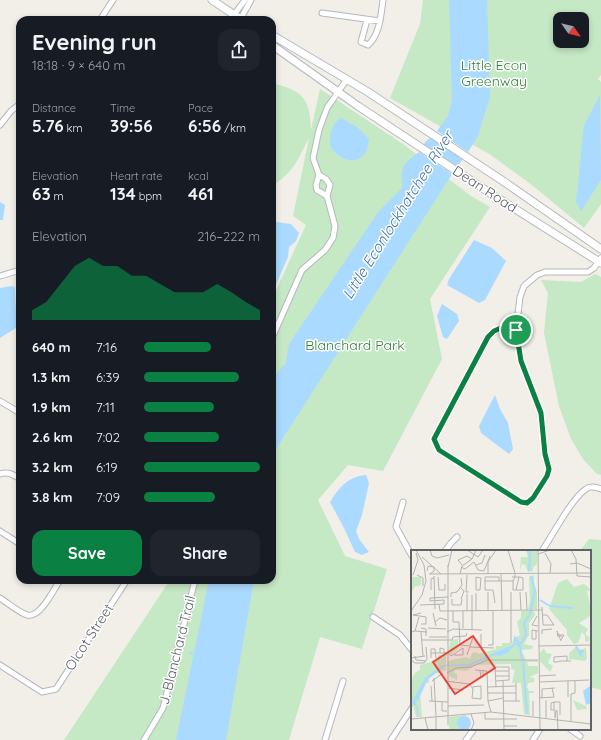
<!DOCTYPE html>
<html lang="en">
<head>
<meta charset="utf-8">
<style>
	:root { --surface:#171b24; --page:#20242c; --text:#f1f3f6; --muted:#9ea1a6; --accent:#0b8043 }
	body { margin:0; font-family:Quicksand,sans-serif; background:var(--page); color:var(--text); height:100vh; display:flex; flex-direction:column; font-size:15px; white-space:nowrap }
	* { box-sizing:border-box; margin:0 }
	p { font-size:13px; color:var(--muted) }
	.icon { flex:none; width:22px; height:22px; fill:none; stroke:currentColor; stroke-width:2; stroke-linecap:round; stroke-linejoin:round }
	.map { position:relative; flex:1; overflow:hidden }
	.side { position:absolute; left:16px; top:16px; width:260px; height:568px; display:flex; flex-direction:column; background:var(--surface); border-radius:12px; box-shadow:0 2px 6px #0003 }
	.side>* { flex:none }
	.needle { width:26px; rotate:124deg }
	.controls { position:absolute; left:553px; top:12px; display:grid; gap:8px }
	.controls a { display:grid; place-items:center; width:36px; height:36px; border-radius:8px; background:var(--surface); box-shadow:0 2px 6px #0003; font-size:20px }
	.pin { position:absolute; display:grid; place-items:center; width:34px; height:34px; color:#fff; margin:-17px; border:2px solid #fff; border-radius:50%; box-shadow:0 1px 4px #0007 }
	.round { display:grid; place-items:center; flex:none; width:42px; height:42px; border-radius:12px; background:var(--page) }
	.overview { display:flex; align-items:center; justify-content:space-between; height:68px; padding:0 16px }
	h1 { font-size:22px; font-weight:700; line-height:30px }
	.metrics { display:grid; grid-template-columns:repeat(3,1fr); gap:6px; height:68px; padding:4px 16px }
	.metrics div { display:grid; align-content:center }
	.metrics b { font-size:17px; font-weight:700 }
	.metrics small { font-size:11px; font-weight:400 }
	.metrics p { font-size:11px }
	.chart { height:112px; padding:8px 16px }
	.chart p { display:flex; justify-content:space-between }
	.chart svg { width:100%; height:72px; margin-top:4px; fill:var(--accent); opacity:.7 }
	.primary-button { display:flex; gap:8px; margin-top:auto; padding:8px 16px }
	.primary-button a { flex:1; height:46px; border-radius:12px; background:var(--accent); color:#fff; font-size:16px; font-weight:700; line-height:46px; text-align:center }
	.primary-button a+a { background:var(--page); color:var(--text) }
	ul { padding:0 16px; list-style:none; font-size:13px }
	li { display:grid; grid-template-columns:64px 48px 1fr; align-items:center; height:30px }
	li i { height:10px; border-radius:5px; background:var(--accent) }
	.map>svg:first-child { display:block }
	.green { fill:#c5e8c5; fill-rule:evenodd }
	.water { fill:#aadaff }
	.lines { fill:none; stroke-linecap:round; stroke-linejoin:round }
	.stream { stroke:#aadaff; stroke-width:1.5 }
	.minor-casing { stroke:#b5b8bc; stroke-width:7 }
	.secondary-casing { stroke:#b6babf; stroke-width:9 }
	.minor { stroke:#fff; stroke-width:5 }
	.secondary { stroke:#fff; stroke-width:7 }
	.route-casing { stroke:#fff; stroke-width:8 }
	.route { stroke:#0b8043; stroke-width:5 }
	.labels { text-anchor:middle; stroke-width:3; stroke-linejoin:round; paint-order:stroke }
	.park-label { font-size:14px; fill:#348238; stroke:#fff }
	.street-label { font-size:14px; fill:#5f6368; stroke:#fff }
	.water-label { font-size:15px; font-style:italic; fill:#4174aa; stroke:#fff }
	.inset-river { fill:none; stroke:#aadaff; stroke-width:2 }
	.inset-road { fill:none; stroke:#b3b3b1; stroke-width:1 }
	.view { fill:#ea4335; fill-opacity:0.15; stroke:#ea4335; stroke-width:2 }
	.inset-edge { fill:none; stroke:#5f6368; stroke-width:2 }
</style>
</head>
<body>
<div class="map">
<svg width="601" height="740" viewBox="0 0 601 740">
	<rect width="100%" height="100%" fill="#f1efe8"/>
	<path class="green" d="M 423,0 L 601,0 L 601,75 L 598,79 L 601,82 L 601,204 L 584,228 L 532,185 L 491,155 L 390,98 L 420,24 ZM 560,19 L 582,19 L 582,41 L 560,41 Z
		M 272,83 C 303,91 310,98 311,130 L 320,89 L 403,144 L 471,196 L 490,207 L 430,299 L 442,359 L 383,471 L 348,465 L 318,500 L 345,556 L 387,569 L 362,649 L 320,637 L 289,740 L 64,740 L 170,580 L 272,580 L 272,299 L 306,225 L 293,216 L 309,138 C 298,159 294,172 272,186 Z
		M 595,274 L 601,277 L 601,475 L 597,474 L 583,459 L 571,439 L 559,406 L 544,333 L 548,293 L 541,280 L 581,282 Z
		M 589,539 L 601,540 L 601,690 L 590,687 L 590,551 L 580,551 Z"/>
	<path class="water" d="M 449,0 L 487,0 L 490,97 L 478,136 L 468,152 L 437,131 L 448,116 L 452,101 Z
		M 600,95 L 601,180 L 581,211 L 576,202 L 584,125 Z
		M 341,118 L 357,127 L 369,139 C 368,166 342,166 330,146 C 330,134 330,125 341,118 Z
		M 434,135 L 465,156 L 455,170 L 422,148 L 425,142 Z
		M 419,152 L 452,174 L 276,449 L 272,472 L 272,379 L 286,363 L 289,344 L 379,211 L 402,188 C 401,165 401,166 419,152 Z
		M 0,202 L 5,205 L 3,220 L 0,220 Z
		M 276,222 L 291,224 L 299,233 L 296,241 L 289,247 L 288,257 L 275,287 L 272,288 L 272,243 Z
		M 474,240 L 492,248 L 506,261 L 485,300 L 479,303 L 447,285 L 449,279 Z
		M 11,286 L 15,287 L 16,315 L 19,326 L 0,338 L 0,288 Z
		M 442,304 L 457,314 L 459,321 L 447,339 L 443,337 L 437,316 Z
		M 495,395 L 500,409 L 508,423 L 513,449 L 509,454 L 481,433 L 479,426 Z
		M 366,475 L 369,483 L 362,515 L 356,531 L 359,539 L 369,552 L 362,555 L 355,552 L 344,528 L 330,502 C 340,487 347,477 366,475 Z
		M 209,580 L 254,580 L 226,740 L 176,740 Z"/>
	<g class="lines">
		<path class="stream" d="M 190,653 L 196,655"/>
		<defs>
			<path id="minor" d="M 322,13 L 380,21
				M 100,20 L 113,0
				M 230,20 L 245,0
				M 240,20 L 251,0
				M 367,20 L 361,42 L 368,45 C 380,35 381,14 383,0
				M 0,125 L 11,111 L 20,104
				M 327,196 L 317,190 L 316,185 L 319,175 L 313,158 L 319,130 L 327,108 L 347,79
				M 0,276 L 20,270
				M 516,330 C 504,329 496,328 488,337 L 434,439 L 439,450 L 521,502 L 527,503 L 533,498 L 547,476 L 549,469 L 545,454 L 541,413 L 521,361 L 516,330 L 520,297 L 524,286 L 537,275 L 545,272 L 588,272 L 594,268 L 601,258
				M 272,338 L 302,270 L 325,250 L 333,238 L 335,226 L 327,196 L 330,185 L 326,179 L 319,175
				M 0,401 L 20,413
				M 0,474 C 8,471 14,475 20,479
				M 403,502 L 396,527 L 412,556
				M 0,531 L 20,544
				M 445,551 L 451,543 L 457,537
				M 542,551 C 552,536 572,498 586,489 C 590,486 596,487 601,489
				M 0,598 C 8,603 18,612 27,615 C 40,619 54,589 60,580
				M 373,617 L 400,635 L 412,650
				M 0,665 L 42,692 L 56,689 L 127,580
				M 570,729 L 580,736
				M 144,740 L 163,708 L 195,580
				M 325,740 L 343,681
				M 391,740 L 412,708
				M 466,740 L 474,729
				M 533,740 L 540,729"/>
			<path id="secondary" d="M 212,0 L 242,20
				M 272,35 L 368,92 L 503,181 L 601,249
				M 272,45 L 358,106 L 493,195 L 601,263"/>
		</defs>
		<use href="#minor" class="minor-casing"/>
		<use href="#secondary" class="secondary-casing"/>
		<use href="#minor" class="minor"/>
		<use href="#secondary" class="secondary"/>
	</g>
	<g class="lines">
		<defs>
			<path id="route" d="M 501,328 L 516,330 L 521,361 L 541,413 L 545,454 L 549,469 L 547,476 L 533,498 L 527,503 L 521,502 L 439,450 L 434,439 L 488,337 L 494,331 Z"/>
		</defs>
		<use href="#route" class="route-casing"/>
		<use href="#route" class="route"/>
	</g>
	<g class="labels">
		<g class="park-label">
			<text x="494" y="70">Little Econ<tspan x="494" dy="16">Greenway</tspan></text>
			<text x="355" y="350">Blanchard Park</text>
		</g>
		<g class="street-label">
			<text transform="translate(485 189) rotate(33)" y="5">Dean Road</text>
			<text transform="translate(89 637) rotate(-57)" y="5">Olcot Street</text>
			<text transform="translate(177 650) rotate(-76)" y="5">J. Blanchard Trail</text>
		</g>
		<g class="water-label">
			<text transform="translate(398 215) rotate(-58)" y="5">Little Econlockhatchee River</text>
		</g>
	</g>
	<g transform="translate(411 550)">
		<rect width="180" height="180" fill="#f1efe8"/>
		<path d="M 115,0 L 126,0 L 126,14 L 122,17 L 122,21 L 117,22 L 114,15 L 111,14 L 109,20 L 110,7 L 117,7 ZM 123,25 L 123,37 L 126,42 L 126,59 L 117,59 L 119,51 L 118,27 ZM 0,27 L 10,27 L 10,35 L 3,37 L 0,44 ZM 156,29 L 163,37 L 173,34 L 178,38 L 179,41 L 176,41 L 180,60 L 178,67 L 168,73 L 177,79 L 174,84 L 179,88 L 177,92 L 174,91 L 174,86 L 171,82 L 167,93 L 163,94 L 156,85 L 156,80 L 138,59 L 147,33 ZM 110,61 L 123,61 L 124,65 L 118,73 L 118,85 L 113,94 L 122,96 L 121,99 L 110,100 L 115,110 L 127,110 L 127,112 L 116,112 L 117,116 L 127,116 L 127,123 L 118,127 L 123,128 L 123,132 L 117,133 L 116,137 L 118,141 L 123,141 L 123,143 L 118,143 L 119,165 L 113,164 L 110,133 L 101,133 L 104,120 L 100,119 L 100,114 L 65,115 L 55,121 L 45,120 L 42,122 L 46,124 L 46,130 L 38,126 L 37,111 L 55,107 L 59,109 L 61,103 L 66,102 L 67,104 L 85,99 L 85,96 L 91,96 L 91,93 L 100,93 L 100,95 L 103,88 L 109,85 L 106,72 L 110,68 ZM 47,89 L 47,98 L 40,105 L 37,102 L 40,90 ZM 166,96 L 169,100 L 175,98 L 176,108 L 174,111 L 158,109 L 158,103 ZM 133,98 L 135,103 L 141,104 L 137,113 L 142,116 L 139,122 L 129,111 L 129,103 ZM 27,105 L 35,105 L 35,120 L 24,124 L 18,128 L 18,133 L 14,133 L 9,144 L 11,167 L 5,167 L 3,158 L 0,156 L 0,130 L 4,123 L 9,120 L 9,115 L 27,110 ZM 162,150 L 175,156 L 176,159 L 166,160 ZM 55,165 L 55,174 L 59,180 L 38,180 L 38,167 Z" fill="#c5e8c5"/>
		<path d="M 99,96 L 99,101 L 90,106 L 84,105 L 58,116 L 34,116 L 17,129 L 7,150 L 4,151 L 7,159 L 7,167 L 5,156 L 0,153 L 3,149 L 1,148 L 0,144 L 3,149 L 14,128 L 32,115 L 58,114 ZM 180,135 L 180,153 L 175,155 L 172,141 ZM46 173a7 7 0 1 1 14 0a7 7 0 1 1-14 0Z" fill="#aadaff"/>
		<path class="inset-river" d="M 116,0 L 119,4 L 118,21M 129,50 L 139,56 L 162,58M 105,94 L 109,96 L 111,109M 165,96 L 170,106 L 170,101 L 173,102M 99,98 L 104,94 L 104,88 L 109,94 L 115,85 L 113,73 L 119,64 L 124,40 L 120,26M 112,111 L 116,164"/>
		<path class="inset-road" d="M 19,0 L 21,6 L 26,8 L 38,5M 56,0 L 67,7 L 72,0M 97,0 L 104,23M 127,0 L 129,180M 160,0 L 165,9 L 166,26M 134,3 L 140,14 L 139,23M 127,4 L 139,0M 11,7 L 30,24M 159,14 L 166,13 L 180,19M 51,15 L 47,10 L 56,6 L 61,9M 65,15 L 71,13 L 74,5M 37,17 L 41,0M 50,17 L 54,19 L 63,12 L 67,20 L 73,21 L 79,6M 16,21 L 17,16 L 23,17 L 23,21 L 19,24M 90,23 L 91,60M 18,24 L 180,23M 49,24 L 51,16 L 61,9 L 65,0M 77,24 L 77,12 L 85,0M 2,25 L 7,10 L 5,3M 6,25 L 12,28 L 12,36M 56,25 L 55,42 L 58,42M 23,26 L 24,59M 166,26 L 180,27M 27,27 L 28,40 L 34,40 L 34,34M 65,27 L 70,28 L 69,40 L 65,40 ZM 77,27 L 74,27 L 74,40 L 82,40 L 84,53M 77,27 L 88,27 L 88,31M 101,27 L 109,27 L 112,28 L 112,40 L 102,40 L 102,31 L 104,27 L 104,24M 74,31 L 102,31M 49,37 L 53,41 L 50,49M 20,40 L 20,29 L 23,28M 105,40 L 108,27M 100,42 L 100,93M 109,42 L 110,60M 115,42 L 116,60M 65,43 L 65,61M 56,44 L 56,61M 61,45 L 61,80M 40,47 L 40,43 L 46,42 L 51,35 L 50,28M 41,49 L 41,55 L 50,55 L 51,49M 28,54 L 29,61 L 131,60M 33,54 L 33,50 L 19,51 L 19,48 L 37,47M 9,55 L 33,54M 131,57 L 132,74 L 132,75 L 143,75 L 136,65 L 132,65M 77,60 L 77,42M 0,61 L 11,45 L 15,31 L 13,15 L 5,0M 42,61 L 42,72 L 48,72 L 49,95 L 59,96M 52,61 L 52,78M 10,63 L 2,65 L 15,67 L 15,74 L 10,74M 22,63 L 25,76M 126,66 L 121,75 L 127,76M 24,72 L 29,68 L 36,70M 10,78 L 15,79 L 15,86M 17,78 L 35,79M 4,81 L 16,82M 125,81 L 125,89 L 121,89 L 121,80 L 127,81M 0,82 L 4,81 L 8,67M 10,82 L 12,106M 36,82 L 42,79 L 71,80M 70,84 L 70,97M 131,84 L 131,80 L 141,79M 18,87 L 36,87M 147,87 L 146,81 L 150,91M 11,90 L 41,90 L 42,87 L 55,86 L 56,83M 150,90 L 153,85 L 148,85 L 151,87M 77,95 L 82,95 L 82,60M 127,96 L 180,95M 59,97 L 83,98M 20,103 L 37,103 L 40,106 L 52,98 L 52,105 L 43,105M 29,103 L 29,98 L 33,99 L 33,103M 56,105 L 62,87M 4,106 L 5,110 L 15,111M 0,108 L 14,106M 20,108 L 20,99 L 24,99 L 25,108M 0,110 L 4,113 L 13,113 L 16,109 L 15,97M 156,111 L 156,106 L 143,107 L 143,112 L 146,112 L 149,111 L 160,111M 64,120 L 76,121 L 77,151 L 80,162M 69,120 L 70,128 L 72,127 L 72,120M 84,121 L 98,121M 36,123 L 45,118 L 60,117 L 76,110 L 127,110M 84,126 L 98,126M 128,126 L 145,125M 23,128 L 25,166M 21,131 L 32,123M 35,131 L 58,134 L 62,139 L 61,148 L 70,149 L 70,136 L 61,137M 85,131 L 98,130 L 98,117 L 84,117 L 85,137M 92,131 L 93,180M 128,132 L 178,130M 20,136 L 21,151M 76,137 L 105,136M 37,138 L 52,140M 76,143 L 105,143M 157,147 L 157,131M 128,148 L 143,147 L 141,138M 131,148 L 131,139 L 144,138M 135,150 L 135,168M 18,151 L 37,152M 77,151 L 92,148M 92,151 L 109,151M 105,151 L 105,133M 122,151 L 122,166M 31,152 L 31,161 L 36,161M 143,152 L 140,153 L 140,160 L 143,160 L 143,152 L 149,152 L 149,165M 37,156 L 73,155M 144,160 L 144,168 L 145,160M 146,160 L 147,180M 74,163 L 74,169 L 106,169M 60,164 L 63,173 L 60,180M 25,167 L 25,180M 14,168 L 17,180M 0,169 L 80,162 L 180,174M 160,171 L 160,144 L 164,143 L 164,131M 37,175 L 37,15M 93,176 L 106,176"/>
		<path class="view" d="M 62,86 L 84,118 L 44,144 L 22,112 Z"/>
		<rect width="180" height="180" class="inset-edge"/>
	</g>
</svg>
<div class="controls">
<a><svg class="needle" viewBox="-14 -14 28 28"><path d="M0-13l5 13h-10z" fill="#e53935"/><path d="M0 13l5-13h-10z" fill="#9ea1a6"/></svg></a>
</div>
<div class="pin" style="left:516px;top:330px;background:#1e9e55"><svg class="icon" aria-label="arrive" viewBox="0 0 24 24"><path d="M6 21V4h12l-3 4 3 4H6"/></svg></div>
<section class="side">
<div class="overview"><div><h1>Evening run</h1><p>18:18 · 9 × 640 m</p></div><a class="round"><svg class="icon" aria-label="share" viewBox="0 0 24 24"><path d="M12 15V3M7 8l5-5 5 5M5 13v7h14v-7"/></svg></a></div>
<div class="metrics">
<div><p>Distance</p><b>5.76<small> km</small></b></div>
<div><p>Time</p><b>39:56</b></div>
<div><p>Pace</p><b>6:56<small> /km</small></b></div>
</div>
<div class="metrics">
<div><p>Elevation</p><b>63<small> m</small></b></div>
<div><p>Heart rate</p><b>134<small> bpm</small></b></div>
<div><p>kcal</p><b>461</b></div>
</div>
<div class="chart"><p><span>Elevation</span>216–222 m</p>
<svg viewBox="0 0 160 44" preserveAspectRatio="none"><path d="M0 44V38L10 33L20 22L30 11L40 6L50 11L60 11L70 17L80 17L90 22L100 27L110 27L120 27L130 22L140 27L150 33L160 38V44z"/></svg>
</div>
<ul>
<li><b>640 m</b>7:16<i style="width:58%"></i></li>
<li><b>1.3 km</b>6:39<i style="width:82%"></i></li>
<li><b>1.9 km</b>7:11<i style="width:60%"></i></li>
<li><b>2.6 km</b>7:02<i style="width:65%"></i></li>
<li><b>3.2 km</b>6:19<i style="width:100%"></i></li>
<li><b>3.8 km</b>7:09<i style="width:61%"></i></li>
</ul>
<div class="primary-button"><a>Save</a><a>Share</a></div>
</section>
</div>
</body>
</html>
